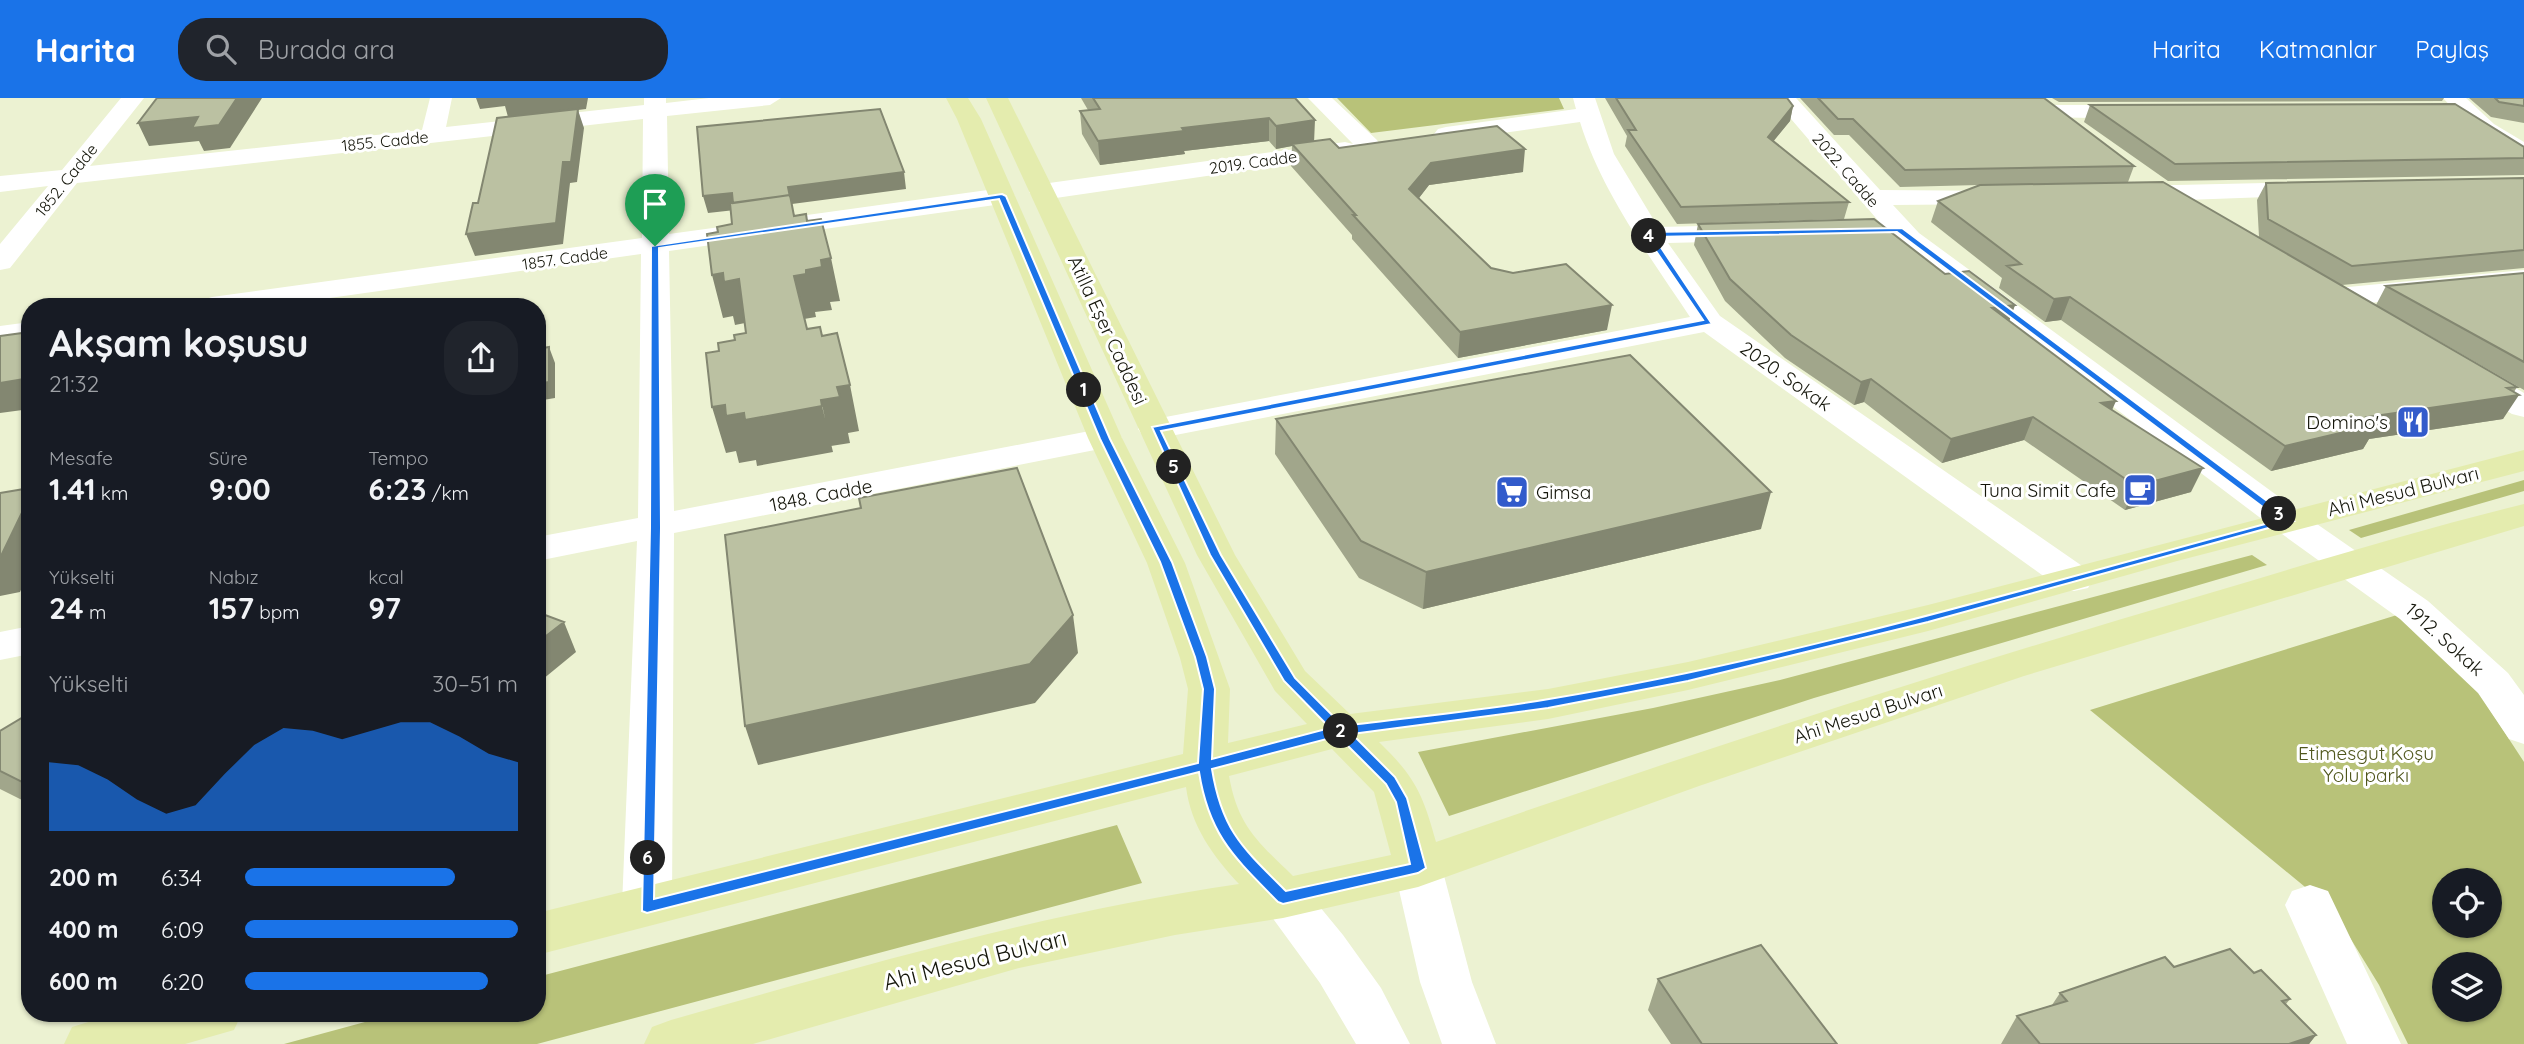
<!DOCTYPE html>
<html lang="tr">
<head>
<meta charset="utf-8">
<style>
	:root { --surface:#171b24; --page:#20242c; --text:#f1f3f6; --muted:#9ea1a6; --accent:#1a73e8 }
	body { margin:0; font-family:Quicksand,sans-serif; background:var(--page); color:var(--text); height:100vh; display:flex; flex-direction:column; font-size:26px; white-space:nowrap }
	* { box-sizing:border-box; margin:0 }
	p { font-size:23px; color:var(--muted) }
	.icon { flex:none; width:38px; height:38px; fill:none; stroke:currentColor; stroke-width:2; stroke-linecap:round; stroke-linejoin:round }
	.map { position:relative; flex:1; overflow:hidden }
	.sheet { position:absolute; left:21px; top:200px; width:525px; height:724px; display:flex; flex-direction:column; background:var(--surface); border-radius:28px; box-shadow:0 2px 5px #0004 }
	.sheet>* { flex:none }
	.fabs { position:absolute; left:2432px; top:770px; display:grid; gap:14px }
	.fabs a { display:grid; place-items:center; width:70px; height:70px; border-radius:50%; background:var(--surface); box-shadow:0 2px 5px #0004; font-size:35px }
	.pin { position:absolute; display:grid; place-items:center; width:60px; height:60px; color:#fff; margin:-72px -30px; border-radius:50% 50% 50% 0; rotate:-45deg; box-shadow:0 0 7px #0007 }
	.pin .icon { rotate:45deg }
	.km { position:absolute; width:35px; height:35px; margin:-18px; border-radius:50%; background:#222; color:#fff; font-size:19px; line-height:35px; text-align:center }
	.round { display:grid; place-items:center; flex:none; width:74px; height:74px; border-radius:28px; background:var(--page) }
	.headline { display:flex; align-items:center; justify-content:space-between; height:119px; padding:0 28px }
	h1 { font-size:38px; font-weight:700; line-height:52px }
	.metrics { display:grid; grid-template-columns:repeat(3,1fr); gap:10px; height:119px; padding:7px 28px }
	.metrics div { display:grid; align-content:center }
	.metrics b { font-size:30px; font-weight:700 }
	.metrics small { font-size:19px; font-weight:400 }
	.metrics p { font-size:19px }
	.chart { height:196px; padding:14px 28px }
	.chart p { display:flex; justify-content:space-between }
	.chart svg { width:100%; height:126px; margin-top:7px; fill:var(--accent); opacity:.7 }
	ul { padding:0 28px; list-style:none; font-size:23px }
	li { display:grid; grid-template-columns:112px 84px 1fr; align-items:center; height:52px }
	li i { height:18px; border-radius:9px; background:var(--accent) }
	header { display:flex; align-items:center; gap:42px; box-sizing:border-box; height:98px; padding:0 35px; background:var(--accent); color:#fff }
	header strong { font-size:33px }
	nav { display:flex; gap:38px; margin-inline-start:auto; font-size:24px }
	.search { width:490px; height:63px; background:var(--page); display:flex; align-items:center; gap:18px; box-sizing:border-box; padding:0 24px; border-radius:28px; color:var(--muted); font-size:26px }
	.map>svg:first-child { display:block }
	.green { fill:#b8c279; fill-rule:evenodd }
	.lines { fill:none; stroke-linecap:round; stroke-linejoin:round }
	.minor { fill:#fff; fill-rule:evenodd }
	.major { fill:#e4ecae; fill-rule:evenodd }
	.wall { fill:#a1a68b }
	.shaded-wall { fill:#838771 }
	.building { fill:#bbc1a2; stroke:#838771; stroke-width:2 }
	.route { fill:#1a73e8; stroke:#fff; stroke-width:2; fill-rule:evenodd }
	.labels { text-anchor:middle; stroke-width:6; stroke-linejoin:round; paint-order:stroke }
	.far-street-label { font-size:16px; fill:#14150a; stroke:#fff }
	.street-label { font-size:19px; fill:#14150a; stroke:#fff }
	.poi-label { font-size:19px; fill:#14150a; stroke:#fff; text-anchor:end }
	.park-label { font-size:19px; fill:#50571d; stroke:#fff }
	.near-street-label { font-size:23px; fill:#14150a; stroke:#fff }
</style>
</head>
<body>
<header>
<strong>Harita</strong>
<div class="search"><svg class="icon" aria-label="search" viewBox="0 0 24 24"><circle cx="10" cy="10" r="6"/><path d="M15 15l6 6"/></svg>Burada ara</div>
<nav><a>Harita</a><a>Katmanlar</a><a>Paylaş</a></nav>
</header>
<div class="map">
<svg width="2524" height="946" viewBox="0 0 2524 946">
	<rect width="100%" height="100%" fill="#ecf2d2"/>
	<path class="green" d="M 1337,0 L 1559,0 L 1564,11 L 1371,35 Z
		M 2524,382 L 2524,393 L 2361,440 L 2349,432 Z
		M 2252,457 L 2267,467 L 1814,600 L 1449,718 L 1418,654 L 1653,610 L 1780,582 Z
		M 2397,517 L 2456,560 L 2524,664 L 2524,946 L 2408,946 L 2379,887 L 2333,812 L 2090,612 ZM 2445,782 L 2490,782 L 2490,828 L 2445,828 ZM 2445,866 L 2490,866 L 2490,912 L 2445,912 Z
		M 1117,727 L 1142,785 L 537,946 L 284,946 L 398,915 L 537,915 L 537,879 Z"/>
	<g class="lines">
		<path class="minor" d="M 121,0 L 144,0 L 90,68 L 422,32 L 430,0 L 452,0 L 446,29 L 644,7 L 644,0 L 666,0 L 666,5 L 709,0 L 781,0 L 770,7 L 667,18 L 669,136 L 1002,90 L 1011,93 L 1015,98 L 1011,103 L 1002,106 L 669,153 L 674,413 L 1105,330 L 1117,333 L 1122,340 L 1117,347 L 1105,350 L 674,435 L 672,808 L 665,822 L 647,828 L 629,822 L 622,808 L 637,443 L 537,463 L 537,439 L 638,420 L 641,156 L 273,208 L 197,208 L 202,202 L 212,199 L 642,140 L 643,21 L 77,85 L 10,170 L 0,172 L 0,146 L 48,88 L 0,94 L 0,78 L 62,72 Z
			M 1308,0 L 1332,0 L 1377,42 L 1380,47 L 1377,52 L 1368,54 L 1355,47 L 1357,51 L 1354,56 L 1345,58 L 1042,102 L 1033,99 L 1029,94 L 1033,89 L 1042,86 L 1345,44 L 1353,46 Z
			M 1573,0 L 1595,0 L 1614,56 L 1658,129 L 1748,127 L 1758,129 L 1762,135 L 1758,141 L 1748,143 L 1668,145 L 1720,218 L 2088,472 L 2093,481 L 2088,490 L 2074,493 L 2060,490 L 1704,234 L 1155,341 L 1143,338 L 1138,331 L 1143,324 L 1155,321 L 1690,219 C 1649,157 1602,95 1580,24 L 1446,43 L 1438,41 L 1434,36 L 1438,31 L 1446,29 L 1576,11 Z
			M 1773,0 L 1796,0 L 1880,92 L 2010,93 L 2014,98 L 2010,103 L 2001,106 L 1893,107 L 1919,135 L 2301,415 L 2428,503 L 2508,575 L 2524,597 L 2524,646 L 2509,641 L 2478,595 L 2400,521 L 2275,431 L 1899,147 Z
			M 2443,0 L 2466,0 L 2494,26 L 2524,44 L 2524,61 L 2477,36 Z
			M 2052,7 L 2141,7 L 2152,14 L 2141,21 L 2044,19 L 2041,14 Z
			M 2312,84 L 2321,87 L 2325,92 L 2321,97 L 2131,104 L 2122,101 L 2118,96 L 2122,91 L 2131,88 Z
			M 2524,172 L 2524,190 L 2338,208 L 2328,205 L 2323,199 L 2328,193 L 2338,190 Z
			M 30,224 L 30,242 L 0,246 L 0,228 Z
			M 2469,266 L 2480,269 L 2524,295 L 2524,319 L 2512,316 L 2458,283 L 2453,276 L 2458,269 Z
			M 30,528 L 30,556 L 0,562 L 0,534 Z
			M 1418,751 L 1435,756 L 1442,770 L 1472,884 L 1496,946 L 1442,946 L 1420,884 L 1394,770 L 1401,756 Z
			M 1283,780 L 1301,786 L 1343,837 L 1381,890 L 1410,946 L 1356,946 L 1320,885 L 1258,800 L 1265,786 Z
			M 2310,787 L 2328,793 L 2401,946 L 2347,946 L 2285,807 L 2292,793 Z"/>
		<path class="major" d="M 946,0 L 968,0 L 981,21 L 1122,340 L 1185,465 L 1230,591 L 1228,645 L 1307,626 L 1275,593 L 1197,457 L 986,0 L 1008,0 L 1235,457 L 1305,573 L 1350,616 L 1548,591 L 1688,564 L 1928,507 L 2524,352 L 2524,373 L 2177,463 L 1928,533 L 1688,592 L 1548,621 L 1379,644 C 1415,679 1423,696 1436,744 C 1692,655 1949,571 2210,495 C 2314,464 2418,432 2524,406 L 2524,428 L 2024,578 L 1699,688 L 1418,789 L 1283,820 L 1175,837 L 1019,870 L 753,946 L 644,946 L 652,929 L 671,922 C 859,869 1046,814 1239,786 C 1213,758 1191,728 1186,689 L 537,857 L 537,815 L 1183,656 L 1188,591 L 1180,560 L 1147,465 L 1088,340 L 957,21 ZM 1332,651 L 1374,694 L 1391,757 L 1293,778 C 1257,743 1238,728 1229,678 Z
			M 118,915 L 242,915 L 234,932 L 185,946 L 64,946 L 72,929 Z"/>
	</g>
	<path class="wall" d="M 1081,0 L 1295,0 L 1314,43 L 1339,50 L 1523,74 L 1429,87 L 1419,100 L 1491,170 L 1607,232 L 1458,260 L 1352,141 L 1352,137 L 1291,68 L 1292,48 L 1276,51 L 1269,43 L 1184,53 L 1185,56 L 1100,67 L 1082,36 L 1080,13 L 1088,12 Z
		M 1605,0 L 1787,0 L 1793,8 L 1790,23 L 1773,43 L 1849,104 L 1844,121 L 1677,126 L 1625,48 L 1627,38 Z
		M 1800,0 L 2044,0 L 2134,68 L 2128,84 L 2259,139 L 2257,102 L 2266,85 L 2524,80 L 2524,170 L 2342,187 L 2376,207 L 2386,188 L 2524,175 L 2524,292 L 2411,227 L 2517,289 L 2514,294 L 2503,321 L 2369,341 L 2363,351 L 2271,373 L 2061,222 L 2045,224 L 1999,190 L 2002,180 L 1931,124 L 1938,103 L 1979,87 L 1900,89 L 1849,37 L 1834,37 Z
		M 2052,0 L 2444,0 L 2442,3 L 2059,4 Z
		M 2469,0 L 2524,0 L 2524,25 L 2491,19 Z
		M 2090,7 L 2524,49 L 2524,77 L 2168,83 L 2084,24 Z
		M 1698,126 L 1945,176 L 2015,207 L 2009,223 L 2112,312 L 2191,394 L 2125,412 L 2024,342 L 1942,365 L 1864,304 L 1854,307 L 1785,260 L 1725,203 L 1694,147 Z
		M 1276,321 L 1761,431 L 1423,511 L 1359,480 L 1275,356 Z
		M 30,615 L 30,706 L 0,691 L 0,633 Z
		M 2174,869 L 2254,875 L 2290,901 L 2286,906 L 2316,937 L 2309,946 L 2001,946 L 2017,918 L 2052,907 L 2060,895 Z
		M 1658,881 L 1837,946 L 1671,946 L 1648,912 Z"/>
	<path class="shaded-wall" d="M 237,0 L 262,0 L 230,50 L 204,53 L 199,43 L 149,48 L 138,25 L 198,19 Z
		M 476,0 L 588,0 L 586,11 L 578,12 L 584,30 L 577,84 L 570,85 L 563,146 L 475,158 L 466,136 L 563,64 L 508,19 L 505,8 L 480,11 Z
		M 1793,8 L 1790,23 L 1764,55 L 1768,39 Z
		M 1269,20 L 1269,43 L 1184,53 L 1185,56 L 1100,67 L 1098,43 L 1182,30 Z
		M 1315,22 L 1314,45 L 1292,46 L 1292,48 L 1276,51 L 1276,28 Z
		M 1525,51 L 1523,74 L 1429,87 L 1408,114 L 1409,91 L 1431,65 Z
		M 904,74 L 906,91 L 792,106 L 788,89 Z
		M 732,95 L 735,112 L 708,115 L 703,98 Z
		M 831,160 L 840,203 L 830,204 L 832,212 L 815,214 L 816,219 L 804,221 L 794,178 L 821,162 Z
		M 723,175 L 739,181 L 750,224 L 735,227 L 733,218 L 723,220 L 712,177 Z
		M 2070,199 L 2061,222 L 2045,224 L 2054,201 Z
		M 1612,207 L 1607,232 L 1458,260 L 1460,234 Z
		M 2015,207 L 2007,229 L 1992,210 Z
		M 549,249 L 555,265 L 555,300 L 537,303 L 537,286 Z
		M 30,280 L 30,311 L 0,315 L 0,285 Z
		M 1871,281 L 1864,304 L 1854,307 L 1861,284 Z
		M 850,287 L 859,333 L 848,335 L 850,345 L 831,348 L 821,302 L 837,289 Z
		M 2519,297 L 2503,321 L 2369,341 L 2363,351 L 2271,373 L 2285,348 L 2367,319 Z
		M 2116,303 L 2106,326 L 2101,305 Z
		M 725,307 L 744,315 L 822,308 L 833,354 L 757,368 L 756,362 L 739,365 L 736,353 L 726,355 L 712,309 Z
		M 2033,319 L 2024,342 L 1942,365 L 1951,341 Z
		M 2203,370 L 2191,394 L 2125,412 L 2136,388 Z
		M 1771,394 L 1761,431 L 1423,511 L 1426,474 Z
		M 30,398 L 30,472 L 20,494 L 0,498 L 0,460 Z
		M 1073,517 L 1078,555 L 1035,605 L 758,667 L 745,628 Z
		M 564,524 L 576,554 L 537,586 L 537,545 Z
		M 2316,937 L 2309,946 L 2289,946 Z"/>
	<path class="building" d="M 157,0 L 237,0 L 219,27 L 192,30 L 198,19 L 138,25 Z
		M 1093,0 L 1295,0 L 1315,22 L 1276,28 L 1269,20 L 1182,30 L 1184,33 L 1098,43 L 1080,13 L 1100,11 Z
		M 1616,0 L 1787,0 L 1793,8 L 1768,39 L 1849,104 L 1681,109 L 1628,32 L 1636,32 Z
		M 1818,0 L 2044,0 L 2134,68 L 1905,72 L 1853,21 L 1838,21 Z
		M 2495,0 L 2524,0 L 2524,8 L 2499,4 Z
		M 2455,6 L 2524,49 L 2524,60 L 2175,66 L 2090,7 Z
		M 578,11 L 571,64 L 563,64 L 556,125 L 466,136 L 473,105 L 478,105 L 497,20 Z
		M 880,11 L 904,74 L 788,89 L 790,99 L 790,97 L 733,105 L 732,95 L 703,98 L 697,29 Z
		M 1497,28 L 1525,51 L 1431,65 L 1409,91 L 1491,170 L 1513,175 L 1566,166 L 1612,207 L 1460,234 L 1353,117 L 1356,117 L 1292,46 L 1330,41 L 1339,50 Z
		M 2524,80 L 2524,152 L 2352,168 L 2268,121 L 2266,85 Z
		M 2163,84 L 2517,289 L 2507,290 L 2519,297 L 2367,319 L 2378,326 L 2285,348 L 2070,199 L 2054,201 L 2007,168 L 2021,166 L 1938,103 L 1980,87 Z
		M 790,97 L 794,118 L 806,116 L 807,123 L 821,121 L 831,160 L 821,162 L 822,169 L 806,172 L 806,176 L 794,178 L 807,231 L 820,229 L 822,238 L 837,235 L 850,287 L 837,289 L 840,299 L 821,302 L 822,308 L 745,322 L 744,315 L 726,318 L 725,307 L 712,309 L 706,255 L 719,253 L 718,245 L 735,242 L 734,237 L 746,235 L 739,181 L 724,184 L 723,175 L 712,177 L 707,136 L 718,134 L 717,129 L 732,126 L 730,105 Z
		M 1874,121 L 1945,176 L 1969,173 L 2015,207 L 1992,210 L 2116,303 L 2101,305 L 2203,370 L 2136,388 L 2033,319 L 1951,341 L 1871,281 L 1861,284 L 1791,237 L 1730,181 L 1698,126 Z
		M 2524,175 L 2524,264 L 2386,188 Z
		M 30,234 L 30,280 L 0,285 L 0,238 Z
		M 549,249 L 549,284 L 537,286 L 537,251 Z
		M 1630,257 L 1771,394 L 1426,474 L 1361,443 L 1276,321 Z
		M 1017,370 L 1073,517 L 1030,566 L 745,628 L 725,437 L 861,410 L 859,400 Z
		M 30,390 L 30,398 L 0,460 L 0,395 Z
		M 537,514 L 564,524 L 537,545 Z
		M 30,615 L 30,688 L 0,673 L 0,633 Z
		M 1761,847 L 1837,946 L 1702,946 L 1658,881 Z
		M 2230,851 L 2254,875 L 2261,872 L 2290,901 L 2282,903 L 2316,937 L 2289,946 L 2040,946 L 2017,918 L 2067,903 L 2060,895 L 2165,859 L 2174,869 Z"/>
	<path class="route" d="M 1002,96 L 1006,98 L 1110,341 L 1172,464 L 1207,559 L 1215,591 L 1212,661 L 1330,630 L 1284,583 L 1210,457 L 1152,329 L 1703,222 L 1645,137 L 1649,134 L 1902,130 L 2294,423 L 1928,524 L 1688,583 L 1548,610 L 1352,636 L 1395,679 L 1407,700 L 1426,770 L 1418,775 L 1283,806 L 1278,804 C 1235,760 1209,738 1199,674 L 647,815 L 642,813 L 650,430 L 651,148 ZM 999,101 L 1100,341 L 1160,464 L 1195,559 L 1203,591 L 1198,665 L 654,801 L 661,430 L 659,150 ZM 1897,134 L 2280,422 C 2038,487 1796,560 1549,601 C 1481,613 1412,619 1343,628 L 1295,580 L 1221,457 L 1161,333 L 1712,226 L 1654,139 ZM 1338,638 L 1386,686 L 1396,704 L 1410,766 L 1286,793 C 1243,750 1222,733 1212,671 Z"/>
	<defs>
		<symbol id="restaurant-square" viewBox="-11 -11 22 22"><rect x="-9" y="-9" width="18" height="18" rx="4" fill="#325bcb" stroke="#fff"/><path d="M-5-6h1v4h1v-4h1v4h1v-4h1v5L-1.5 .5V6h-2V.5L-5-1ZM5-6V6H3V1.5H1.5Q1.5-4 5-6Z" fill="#fff"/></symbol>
		<symbol id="cafe-square" viewBox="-11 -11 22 22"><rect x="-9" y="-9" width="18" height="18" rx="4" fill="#325bcb" stroke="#fff"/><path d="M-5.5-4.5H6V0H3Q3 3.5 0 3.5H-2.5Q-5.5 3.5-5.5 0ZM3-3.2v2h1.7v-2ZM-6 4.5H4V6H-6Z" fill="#fff"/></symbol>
		<symbol id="supermarket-square" viewBox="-11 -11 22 22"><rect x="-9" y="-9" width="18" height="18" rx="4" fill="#325bcb" stroke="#fff"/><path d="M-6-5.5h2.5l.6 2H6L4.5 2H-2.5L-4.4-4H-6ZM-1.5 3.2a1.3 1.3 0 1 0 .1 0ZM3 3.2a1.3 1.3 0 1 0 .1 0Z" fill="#fff"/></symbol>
	</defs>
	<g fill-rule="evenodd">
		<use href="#restaurant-square" x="2394" y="305" width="38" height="38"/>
		<use href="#cafe-square" x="2121" y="373" width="38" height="38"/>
		<use href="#supermarket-square" x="1493" y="375" width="38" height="38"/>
	</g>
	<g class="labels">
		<g class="far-street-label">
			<text transform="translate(385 43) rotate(-6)" y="6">1855. Cadde</text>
			<text transform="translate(1253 64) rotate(-8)" y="6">2019. Cadde</text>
			<text transform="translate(1846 72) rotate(49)" y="6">2022. Cadde</text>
			<text transform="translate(66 82) rotate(-51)" y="6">1852. Cadde</text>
			<text transform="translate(565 160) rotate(-8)" y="6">1857. Cadde</text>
		</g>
		<g class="street-label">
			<text transform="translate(1108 232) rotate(65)" y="7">Atilla Eşer Caddesi</text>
			<text transform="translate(1786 278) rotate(35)" y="7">2020. Sokak</text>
			<text transform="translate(2403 393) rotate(-14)" y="7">Ahi Mesud Bulvarı</text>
			<text transform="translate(821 397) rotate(-11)" y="7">1848. Cadde</text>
			<text transform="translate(2445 541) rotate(42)" y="7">1912. Sokak</text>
			<text transform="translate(1868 615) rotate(-18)" y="7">Ahi Mesud Bulvarı</text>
		</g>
		<g class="poi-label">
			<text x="2388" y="331">Domino's</text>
			<text x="2116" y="399">Tuna Simit Cafe</text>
			<text x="1536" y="401" text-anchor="start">Gimsa</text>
		</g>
		<g class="park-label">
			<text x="2366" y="662">Etimesgut Koşu<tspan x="2366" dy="22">Yolu parkı</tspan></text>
		</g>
		<g class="near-street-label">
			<text transform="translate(975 862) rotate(-14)" y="8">Ahi Mesud Bulvarı</text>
		</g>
	</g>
</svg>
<div class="fabs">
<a><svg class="icon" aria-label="locate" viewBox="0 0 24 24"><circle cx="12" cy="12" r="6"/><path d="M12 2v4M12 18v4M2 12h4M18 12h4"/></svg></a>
<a><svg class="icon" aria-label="layers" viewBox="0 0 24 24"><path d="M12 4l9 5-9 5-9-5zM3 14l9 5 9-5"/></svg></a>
</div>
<div class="pin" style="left:655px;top:148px;background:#1e9e55"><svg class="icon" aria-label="arrive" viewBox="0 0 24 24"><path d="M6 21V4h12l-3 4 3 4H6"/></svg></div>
<b class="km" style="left:1084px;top:292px">1</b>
<b class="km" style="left:1341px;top:633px">2</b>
<b class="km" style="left:2279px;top:416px">3</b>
<b class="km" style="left:1649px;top:138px">4</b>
<b class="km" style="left:1174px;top:369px">5</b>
<b class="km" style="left:648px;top:760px">6</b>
<section class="sheet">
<div class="headline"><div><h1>Akşam koşusu</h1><p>21:32</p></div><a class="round"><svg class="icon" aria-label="share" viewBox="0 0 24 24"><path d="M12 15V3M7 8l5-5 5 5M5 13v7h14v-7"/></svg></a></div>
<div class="metrics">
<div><p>Mesafe</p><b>1.41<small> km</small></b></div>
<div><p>Süre</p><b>9:00</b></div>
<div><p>Tempo</p><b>6:23<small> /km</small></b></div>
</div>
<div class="metrics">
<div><p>Yükselti</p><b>24<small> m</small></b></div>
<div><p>Nabız</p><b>157<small> bpm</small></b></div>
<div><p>kcal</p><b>97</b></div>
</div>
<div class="chart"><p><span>Yükselti</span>30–51 m</p>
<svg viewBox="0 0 160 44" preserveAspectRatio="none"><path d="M0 44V20L10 21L20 26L30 33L40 38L50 35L60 24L70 14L80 8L90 9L100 12L110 9L120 6L130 6L140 11L150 17L160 20V44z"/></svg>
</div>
<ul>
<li><b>200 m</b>6:34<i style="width:77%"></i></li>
<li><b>400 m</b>6:09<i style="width:100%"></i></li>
<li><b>600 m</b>6:20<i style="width:89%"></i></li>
</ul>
</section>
</div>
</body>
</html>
